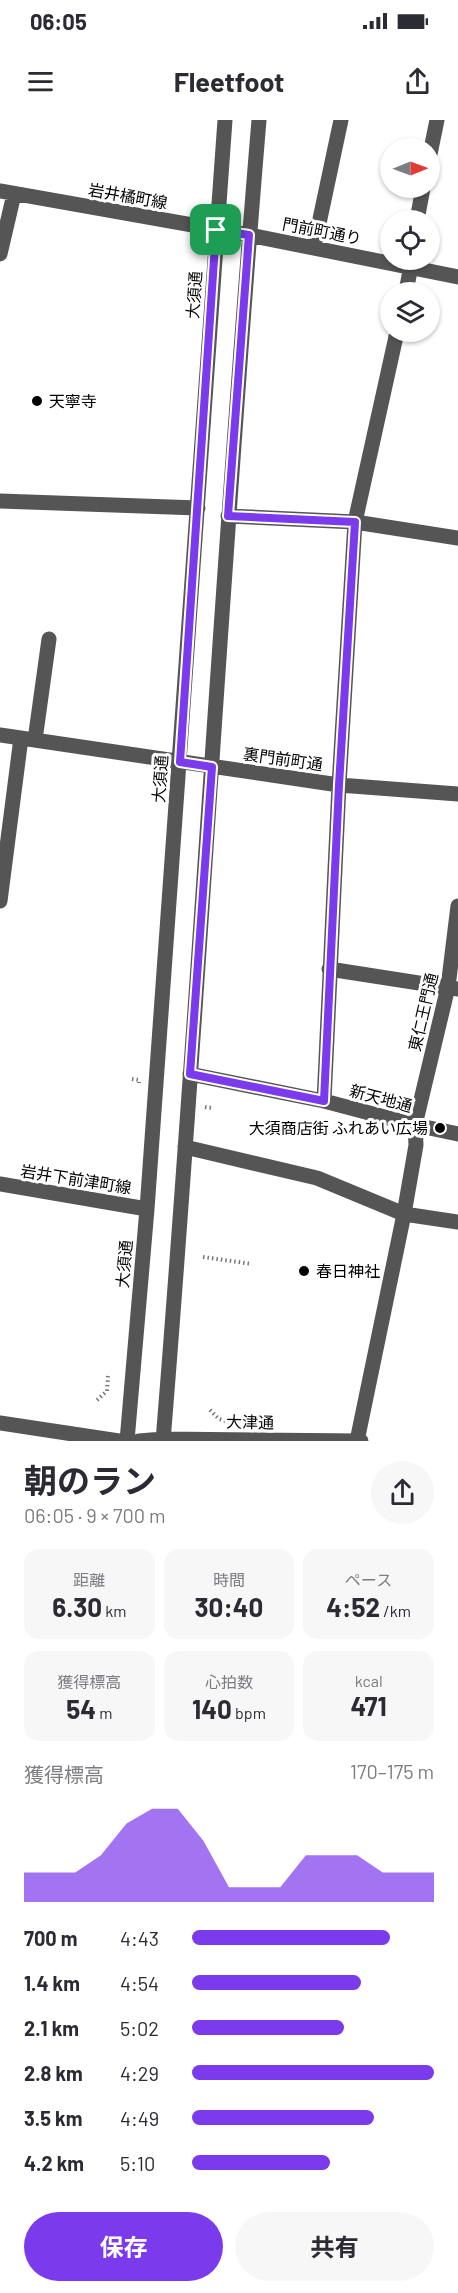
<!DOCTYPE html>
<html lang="ja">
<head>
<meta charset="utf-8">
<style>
	:root { --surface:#fff; --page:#f7f7f7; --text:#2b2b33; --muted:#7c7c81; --accent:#7c3aed }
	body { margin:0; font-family:Barlow,"Noto Sans JP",sans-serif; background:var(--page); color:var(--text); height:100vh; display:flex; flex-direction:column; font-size:22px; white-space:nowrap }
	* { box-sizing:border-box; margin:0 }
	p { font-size:20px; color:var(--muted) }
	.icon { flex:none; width:33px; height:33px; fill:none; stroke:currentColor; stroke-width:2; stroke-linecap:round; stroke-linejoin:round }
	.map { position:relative; height:1321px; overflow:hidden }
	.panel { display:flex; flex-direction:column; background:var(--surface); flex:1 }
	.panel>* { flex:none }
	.needle { width:39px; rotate:89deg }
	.fabs { position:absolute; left:380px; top:18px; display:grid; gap:12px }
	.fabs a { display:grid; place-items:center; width:60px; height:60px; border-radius:50%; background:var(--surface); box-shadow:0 2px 4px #0004; font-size:30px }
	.pin { position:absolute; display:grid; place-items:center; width:51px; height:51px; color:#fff; margin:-26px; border-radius:12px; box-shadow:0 3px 9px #0006 }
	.round { display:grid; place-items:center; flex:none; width:63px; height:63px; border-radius:32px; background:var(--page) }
	.headline { display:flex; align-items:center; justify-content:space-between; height:102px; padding:0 24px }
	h1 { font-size:33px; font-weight:700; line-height:45px }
	.figures { display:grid; grid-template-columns:repeat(3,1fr); gap:9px; height:102px; padding:6px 24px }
	.figures div { display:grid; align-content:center; border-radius:15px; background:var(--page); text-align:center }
	.figures b { font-size:26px; font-weight:700 }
	.figures small { font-size:16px; font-weight:400 }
	.figures p { font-size:16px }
	.chart { height:168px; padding:12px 24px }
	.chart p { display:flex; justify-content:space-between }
	.chart svg { width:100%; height:108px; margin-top:6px; fill:var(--accent); opacity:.7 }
	.cta { display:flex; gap:12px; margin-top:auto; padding:12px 24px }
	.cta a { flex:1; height:69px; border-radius:36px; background:var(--accent); color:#fff; font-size:24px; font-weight:700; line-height:69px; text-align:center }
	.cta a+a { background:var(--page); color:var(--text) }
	ul { padding:0 24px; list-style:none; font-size:20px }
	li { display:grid; grid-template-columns:96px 72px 1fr; align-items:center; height:45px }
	li i { height:15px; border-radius:8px; background:var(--accent) }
	.status { display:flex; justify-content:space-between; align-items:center; height:42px; padding:0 30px; background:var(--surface); direction:ltr }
	.status svg { height:16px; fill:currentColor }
	header { display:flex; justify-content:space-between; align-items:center; height:78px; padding:0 24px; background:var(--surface); font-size:27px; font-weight:700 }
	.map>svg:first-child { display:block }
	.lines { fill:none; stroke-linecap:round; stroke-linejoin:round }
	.path { stroke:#777; stroke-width:4; stroke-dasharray:1.5 3; stroke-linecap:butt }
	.minor { stroke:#555; stroke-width:15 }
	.route-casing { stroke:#fff; stroke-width:12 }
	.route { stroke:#7c3aed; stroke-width:8 }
	.poi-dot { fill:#000; stroke:#fff; stroke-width:2 }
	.labels { text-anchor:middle; stroke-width:6; stroke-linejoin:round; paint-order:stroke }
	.street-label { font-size:16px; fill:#000; stroke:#fff }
	.poi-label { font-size:16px; fill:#000; stroke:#fff; text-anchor:start }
</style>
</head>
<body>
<div class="status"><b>06:05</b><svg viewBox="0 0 49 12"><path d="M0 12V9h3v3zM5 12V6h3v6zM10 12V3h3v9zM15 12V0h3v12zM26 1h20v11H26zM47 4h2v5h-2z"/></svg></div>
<header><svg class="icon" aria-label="menu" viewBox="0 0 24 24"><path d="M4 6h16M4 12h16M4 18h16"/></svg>Fleetfoot<svg class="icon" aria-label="share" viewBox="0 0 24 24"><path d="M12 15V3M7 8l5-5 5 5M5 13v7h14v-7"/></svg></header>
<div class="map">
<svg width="458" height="1321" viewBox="0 0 458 1321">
	<rect width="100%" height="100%" fill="#fff"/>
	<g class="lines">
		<path class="path" d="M 132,959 L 139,960 L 139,963
			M 205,987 L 213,988
			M 203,1137 L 252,1144
			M 97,1280 L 107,1271 L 108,1256
			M 210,1290 L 219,1299 L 229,1302"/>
		<path class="minor" d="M 429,39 L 437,0
			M 0,71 L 249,115 L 458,157
			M 417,100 L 423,68
			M 314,127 L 341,0
			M 0,134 L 14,74
			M 406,172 L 412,140
			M 0,381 L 198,388
			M 228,396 L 355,402 L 458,418
			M 0,615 L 339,665 L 458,674
			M 35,620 L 49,519
			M 0,781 L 21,618
			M 329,849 L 458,869
			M 190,954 L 324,981 L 415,1005 L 458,1014
			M 324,981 L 339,665 L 355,402 L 397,212
			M 185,1027 L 317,1058 L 404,1094 L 458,1102
			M 0,1064 L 147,1089
			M 0,1303 L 119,1321
			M 127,1321 L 147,1089 L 225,0
			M 139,1321 L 163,1319 L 361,1321
			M 163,1321 C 199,881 222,440 259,0
			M 357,1321 L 404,1094 L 416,1025 L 415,1005 L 448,867 L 458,786"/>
	</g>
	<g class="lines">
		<defs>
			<path id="route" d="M 216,110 L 249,115 L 228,396 L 355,402 L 339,665 L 324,981 L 190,954 L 212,647 L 180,642 Z"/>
		</defs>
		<use href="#route" class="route-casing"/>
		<use href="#route" class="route"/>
	</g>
	<g class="poi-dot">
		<circle cx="37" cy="281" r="6"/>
		<circle cx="440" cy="1008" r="6"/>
		<circle cx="304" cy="1151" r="6"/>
	</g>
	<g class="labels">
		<g class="street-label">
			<text transform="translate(128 76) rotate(10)" y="6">岩井橘町線</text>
			<text transform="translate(322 111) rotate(11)" y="6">門前町通り</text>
			<text transform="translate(194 175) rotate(-86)" y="6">大須通</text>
			<text transform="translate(283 639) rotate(8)" y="6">裏門前町通</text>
			<text transform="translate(160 659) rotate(-86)" y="6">大須通</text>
			<text transform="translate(423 892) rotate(-77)" y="6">東仁王門通</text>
			<text transform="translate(381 978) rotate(15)" y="6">新天地通</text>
			<text transform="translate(76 1059) rotate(9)" y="6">岩井下前津町線</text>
			<text transform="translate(124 1144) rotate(-85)" y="6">大須通</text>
			<text transform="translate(250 1302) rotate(1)" y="6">大津通</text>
		</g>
		<g class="poi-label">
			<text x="49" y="287">天寧寺</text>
			<text x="428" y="1014" text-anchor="end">大須商店街 ふれあい広場</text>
			<text x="316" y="1157">春日神社</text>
		</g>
	</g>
</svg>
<div class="fabs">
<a><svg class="needle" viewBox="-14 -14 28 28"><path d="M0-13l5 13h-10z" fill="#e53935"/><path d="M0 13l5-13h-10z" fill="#7c7c81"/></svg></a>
<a><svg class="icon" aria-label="locate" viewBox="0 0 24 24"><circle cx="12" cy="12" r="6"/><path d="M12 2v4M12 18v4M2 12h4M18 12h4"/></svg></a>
<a><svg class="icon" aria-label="layers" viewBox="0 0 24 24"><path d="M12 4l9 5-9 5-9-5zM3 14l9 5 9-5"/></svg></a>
</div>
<div class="pin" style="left:216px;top:110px;background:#1e9e55"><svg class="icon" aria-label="arrive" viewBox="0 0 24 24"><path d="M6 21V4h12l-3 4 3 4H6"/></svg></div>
</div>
<section class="panel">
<div class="headline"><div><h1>朝のラン</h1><p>06:05 · 9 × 700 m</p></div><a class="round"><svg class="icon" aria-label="share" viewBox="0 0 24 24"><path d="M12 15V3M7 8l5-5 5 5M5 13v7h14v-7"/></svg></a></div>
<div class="figures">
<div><p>距離</p><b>6.30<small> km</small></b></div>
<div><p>時間</p><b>30:40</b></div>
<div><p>ペース</p><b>4:52<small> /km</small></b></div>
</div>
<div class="figures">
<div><p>獲得標高</p><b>54<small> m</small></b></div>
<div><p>心拍数</p><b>140<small> bpm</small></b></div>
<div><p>kcal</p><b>471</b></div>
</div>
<div class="chart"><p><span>獲得標高</span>170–175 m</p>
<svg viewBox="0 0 160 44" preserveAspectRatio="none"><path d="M0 44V32L10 32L20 32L30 25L40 12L50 6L60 6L70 19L80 38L90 38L100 38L110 25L120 25L130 25L140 32L150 32L160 32V44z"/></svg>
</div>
<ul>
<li><b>700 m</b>4:43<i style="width:82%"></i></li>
<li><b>1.4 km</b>4:54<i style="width:70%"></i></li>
<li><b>2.1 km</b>5:02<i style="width:63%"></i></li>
<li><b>2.8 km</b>4:29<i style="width:100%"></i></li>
<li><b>3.5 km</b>4:49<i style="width:75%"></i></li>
<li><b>4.2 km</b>5:10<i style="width:57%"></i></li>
</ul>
<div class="cta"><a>保存</a><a>共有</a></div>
</section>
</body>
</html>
